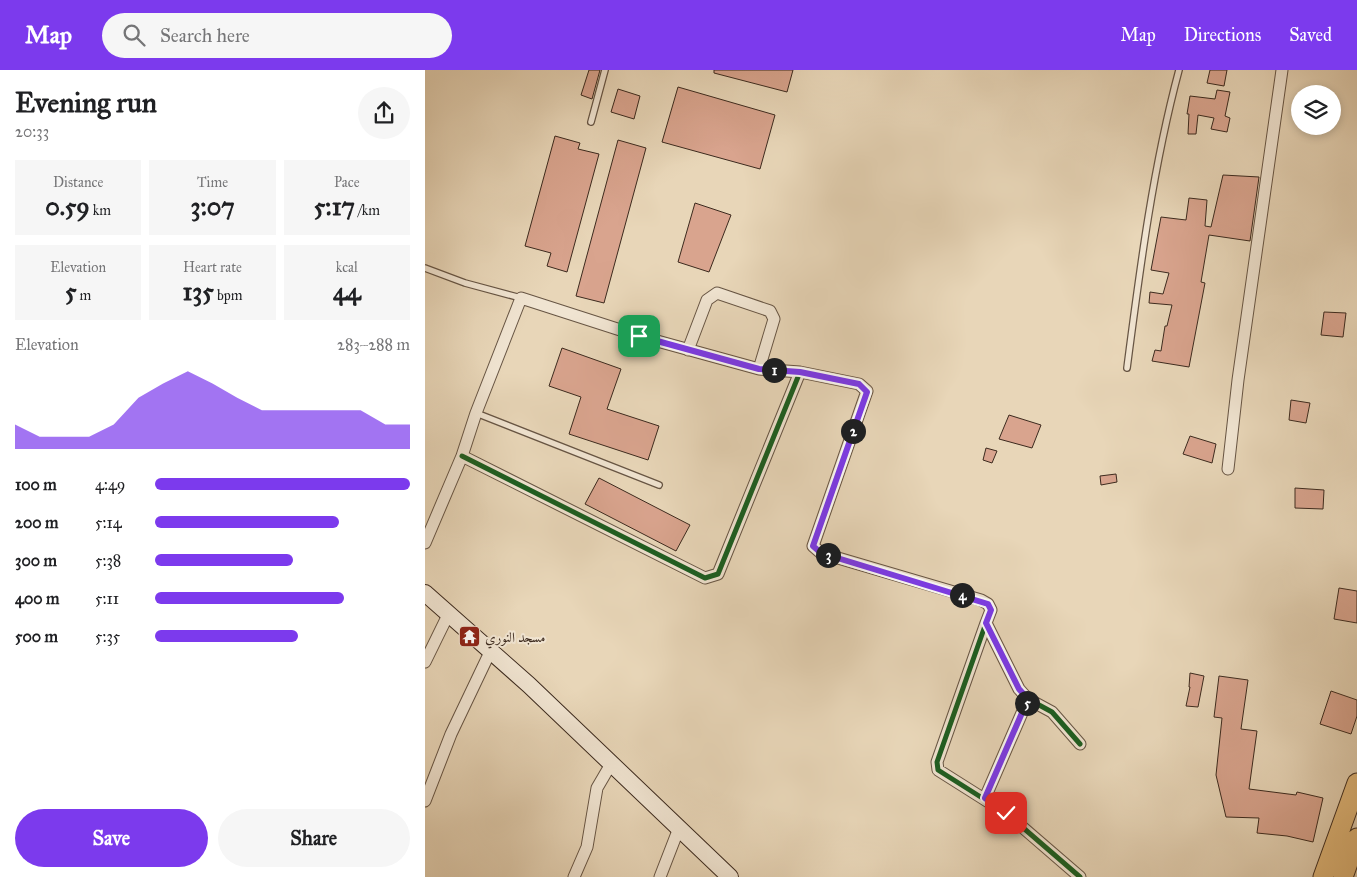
<!DOCTYPE html>
<html lang="en">
<head>
<meta charset="utf-8">
<style>
	:root { --surface:#fff; --page:#f6f6f6; --text:#202124; --muted:#757577; --accent:#7c3aed }
	body { margin:0; font-family:"IM FELL Great Primer",Amiri,serif; background:var(--page); color:var(--text); height:100vh; display:flex; flex-direction:column; font-size:19px; white-space:nowrap }
	* { box-sizing:border-box; margin:0 }
	p { font-size:16px; color:var(--muted) }
	.icon { flex:none; width:28px; height:28px; fill:none; stroke:currentColor; stroke-width:2; stroke-linecap:round; stroke-linejoin:round }
	.map { position:relative; flex:1; overflow:hidden }
	.panel { display:flex; flex-direction:column; background:var(--surface); width:425px }
	.panel>* { flex:none }
	.controls { position:absolute; left:866px; top:15px; display:grid; gap:10px }
	.controls a { display:grid; place-items:center; width:50px; height:50px; border-radius:50%; background:var(--surface); box-shadow:0 2px 8px #0003; font-size:25px }
	.pin { position:absolute; display:grid; place-items:center; width:42px; height:42px; color:#fff; margin:-21px; border-radius:10px; box-shadow:0 2px 8px #0006 }
	.km { position:absolute; width:25px; height:25px; margin:-12px; border-radius:50%; background:#222; color:#fff; font-size:14px; line-height:25px; text-align:center }
	.round { display:grid; place-items:center; flex:none; width:52px; height:52px; border-radius:26px; background:var(--page) }
	.headline { display:flex; align-items:center; justify-content:space-between; height:85px; padding:0 15px }
	h1 { font-size:28px; font-weight:800; line-height:38px }
	.figures { display:grid; grid-template-columns:repeat(3,1fr); gap:8px; height:85px; padding:5px 15px }
	.figures div { display:grid; align-content:center; border-radius:0px; background:var(--page); text-align:center }
	.figures b { font-size:25px; font-weight:800 }
	.figures small { font-size:14px; font-weight:400 }
	.figures p { font-size:14px }
	.chart { height:140px; padding:10px 15px }
	.chart p { display:flex; justify-content:space-between }
	.chart svg { width:100%; height:90px; margin-top:5px; fill:var(--accent); opacity:.7 }
	.primary-button { display:flex; gap:10px; margin-top:auto; padding:10px 15px }
	.primary-button a { flex:1; height:58px; border-radius:30px; background:var(--accent); color:#fff; font-size:20px; font-weight:800; line-height:58px; text-align:center }
	.primary-button a+a { background:var(--page); color:var(--text) }
	ul { padding:0 15px; list-style:none; font-size:16px }
	li { display:grid; grid-template-columns:80px 60px 1fr; align-items:center; height:38px }
	li i { height:12px; border-radius:6px; background:var(--accent) }
	header { display:flex; align-items:center; gap:30px; box-sizing:border-box; height:70px; padding:0 25px; background:var(--accent); color:#fff }
	header strong { font-size:24px }
	nav { display:flex; gap:28px; margin-inline-start:auto; font-size:18px }
	.search { width:350px; height:45px; background:var(--page); display:flex; align-items:center; gap:12px; box-sizing:border-box; padding:0 18px; border-radius:28px; color:var(--muted); font-size:19px }
	main { display:flex; flex:1; min-height:0 }
	.map>svg:first-child { display:block }
	.building { fill:#d9a48e; stroke:#3c2a1e }
	.lines { fill:none; stroke-linecap:round; stroke-linejoin:round }
	.service-casing { stroke:#675544; stroke-width:8 }
	.minor-casing { stroke:#675544; stroke-width:13 }
	.secondary-casing { stroke:#3c2a1e; stroke-width:18 }
	.trunk-casing { stroke:#3c2a1e; stroke-width:21 }
	.service { stroke:#f0e4d1; stroke-width:5.5 }
	.minor { stroke:#f0e4d1; stroke-width:11 }
	.secondary { stroke:#f0e4d1; stroke-width:16 }
	.trunk { stroke:#e4bb7c; stroke-width:19 }
	.cycleway-casing { stroke:#f0e4d1; stroke-width:8 }
	.cycleway { stroke:#1b5e20; stroke-width:5 }
	.route-casing { stroke:#fff; stroke-width:10 }
	.route { stroke:#7c3aed; stroke-width:6 }
	.labels { text-anchor:middle; stroke-width:4; stroke-linejoin:round; paint-order:stroke }
	.poi-label { font-size:14px; fill:#3c2a1e; stroke:#f0e4d1; text-anchor:start }
</style>
</head>
<body>
<header>
<strong>Map</strong>
<div class="search"><svg class="icon" aria-label="search" viewBox="0 0 24 24"><circle cx="10" cy="10" r="6"/><path d="M15 15l6 6"/></svg>Search here</div>
<nav><a>Map</a><a>Directions</a><a>Saved</a></nav>
</header>
<main>
<section class="panel">
<div class="headline"><div><h1>Evening run</h1><p>20:33</p></div><a class="round"><svg class="icon" aria-label="share" viewBox="0 0 24 24"><path d="M12 15V3M7 8l5-5 5 5M5 13v7h14v-7"/></svg></a></div>
<div class="figures">
<div><p>Distance</p><b>0.59<small> km</small></b></div>
<div><p>Time</p><b>3:07</b></div>
<div><p>Pace</p><b>5:17<small> /km</small></b></div>
</div>
<div class="figures">
<div><p>Elevation</p><b>5<small> m</small></b></div>
<div><p>Heart rate</p><b>135<small> bpm</small></b></div>
<div><p>kcal</p><b>44</b></div>
</div>
<div class="chart"><p><span>Elevation</span>283–288 m</p>
<svg viewBox="0 0 160 44" preserveAspectRatio="none"><path d="M0 44V32L10 38L20 38L30 38L40 32L50 19L60 12L70 6L80 12L90 19L100 25L110 25L120 25L130 25L140 25L150 32L160 32V44z"/></svg>
</div>
<ul>
<li><b>100 m</b>4:49<i style="width:100%"></i></li>
<li><b>200 m</b>5:14<i style="width:72%"></i></li>
<li><b>300 m</b>5:38<i style="width:54%"></i></li>
<li><b>400 m</b>5:11<i style="width:74%"></i></li>
<li><b>500 m</b>5:35<i style="width:56%"></i></li>
</ul>
<div class="primary-button"><a>Save</a><a>Share</a></div>
</section>
<div class="map">
<svg width="932" height="807" viewBox="0 0 932 807">
	<rect width="100%" height="100%" fill="#e8d6b8"/>
	<filter id="stains"><feTurbulence type="fractalNoise" baseFrequency=".004" numOctaves="4"/><feColorMatrix values="0 0 0 0 .2 0 0 0 0 .09 0 0 0 0 .02 0 0 0 .5 -.17"/></filter>
	<radialGradient id="worn" r=".72"><stop offset=".6" stop-color="#630" stop-opacity="0"/><stop offset="1" stop-color="#630" stop-opacity=".3"/></radialGradient>
	<path class="building" d="M 164,0 L 175,0 L 167,29 L 156,25 Z
		M 289,0 L 368,0 L 362,22 L 289,3 Z
		M 785,0 L 802,0 L 799,16 L 782,13 Z
		M 253,17 L 350,45 L 335,99 L 237,72 Z
		M 193,19 L 215,26 L 209,49 L 186,42 Z
		M 792,20 L 805,22 L 800,46 L 805,48 L 802,62 L 786,59 L 789,48 L 773,45 L 771,64 L 763,64 L 764,44 L 762,44 L 765,26 L 790,29 Z
		M 130,66 L 155,73 L 153,79 L 174,84 L 142,202 L 122,196 L 126,183 L 100,176 Z
		M 193,70 L 221,78 L 179,233 L 151,226 Z
		M 798,105 L 834,107 L 825,171 L 784,165 L 776,212 L 780,213 L 764,297 L 727,291 L 730,280 L 736,281 L 740,256 L 742,256 L 747,235 L 724,233 L 725,222 L 738,224 L 744,203 L 726,200 L 736,147 L 761,150 L 764,128 L 782,130 L 780,156 L 786,157 Z
		M 270,133 L 306,145 L 284,202 L 253,192 Z
		M 899,242 L 921,243 L 918,267 L 896,265 Z
		M 137,278 L 196,299 L 182,339 L 234,356 L 223,390 L 144,364 L 156,327 L 124,316 Z
		M 866,330 L 885,333 L 881,353 L 864,350 Z
		M 584,345 L 616,355 L 607,378 L 574,369 Z
		M 765,366 L 791,374 L 787,393 L 758,384 Z
		M 561,378 L 572,381 L 567,393 L 558,390 Z
		M 691,404 L 692,412 L 676,415 L 675,406 Z
		M 174,408 L 265,455 L 251,481 L 160,434 Z
		M 870,418 L 899,420 L 898,439 L 870,438 Z
		M 914,518 L 932,521 L 932,553 L 909,549 Z
		M 765,603 L 779,606 L 773,637 L 761,636 L 765,617 L 764,617 Z
		M 794,606 L 823,610 L 816,659 L 832,661 L 824,719 L 871,725 L 872,722 L 898,728 L 888,772 L 862,766 L 832,763 L 834,748 L 801,747 L 791,705 L 797,648 L 789,647 Z
		M 906,621 L 932,630 L 932,646 L 926,664 L 895,654 Z"/>
	<g class="lines">
		<defs>
			<path id="service" d="M 166,52 L 180,0
				M 0,198 L 40,213 L 96,228
				M 702,298 C 715,198 728,97 754,0
				M 51,343 L 234,415"/>
			<path id="minor" d="M 334,299 L 375,302
				M 37,386 L 280,508 L 293,504 L 375,302 L 434,314 L 442,321 L 388,476 L 396,483 L 556,530 L 563,534 L 566,540 L 561,553
				M 803,399 L 813,310 L 857,0
				M 0,473 L 37,386 L 51,343 L 96,228 L 214,266 L 334,299 L 349,249 L 345,241 L 292,223 L 282,230 L 263,280
				M 0,592 L 24,543
				M 560,728 L 603,629
				M 0,731 L 26,664 L 66,580
				M 149,807 L 162,777 L 172,718 L 186,694
				M 235,807 L 254,758
				M 655,807 L 581,743 L 513,700 L 512,692 L 561,553 L 594,619 L 603,629 L 627,642 L 655,674"/>
			<path id="secondary" d="M 0,523 L 104,615 L 305,807"/>
			<path id="trunk" d="M 898,807 L 932,713
				M 918,807 L 932,768"/>
		</defs>
		<use href="#service" class="service-casing"/>
		<use href="#minor" class="minor-casing"/>
		<use href="#secondary" class="secondary-casing"/>
		<use href="#trunk" class="trunk-casing"/>
		<use href="#service" class="service"/>
		<use href="#minor" class="minor"/>
		<use href="#secondary" class="secondary"/>
		<use href="#trunk" class="trunk"/>
		<defs>
			<path id="cycleway" d="M 37,386 L 280,508 L 293,504 L 375,302 L 434,314 L 442,321 L 388,476 L 396,483 L 556,530 L 563,534 L 566,540 L 561,553
				M 655,807 L 581,743 L 513,700 L 512,692 L 561,553 L 594,619 L 603,629 L 627,642 L 655,674"/>
		</defs>
		<use href="#cycleway" class="cycleway-casing"/>
		<use href="#cycleway" class="cycleway"/>
	</g>
	<g class="lines">
		<defs>
			<path id="route" d="M 214,266 L 334,299 L 375,302 L 434,314 L 442,322 L 388,476 L 396,483 L 563,534 L 566,540 L 561,553 L 594,619 L 603,629 L 560,728 L 581,743"/>
		</defs>
		<use href="#route" class="route-casing"/>
		<use href="#route" class="route"/>
	</g>
	<defs>
		<symbol id="temple-square" viewBox="-11 -11 22 22"><rect x="-9" y="-9" width="18" height="18" rx="4" fill="#8f2418" stroke="#f0e4d1"/><path d="M0-6L5-2H3V0L6.5 2.5H4V6H1.5V3h-3V6H-4V2.5H-6.5L-3 0V-2H-5Z" fill="#fff"/></symbol>
	</defs>
	<g fill-rule="evenodd">
		<use href="#temple-square" x="32" y="554" width="25" height="25"/>
	</g>
	<g class="labels">
		<g class="poi-label">
			<text x="60" y="572">مسجد النوري</text>
		</g>
	</g>
	<rect width="100%" height="100%" filter="url(#stains)"/>
	<rect width="100%" height="100%" fill="url(#worn)"/>
</svg>
<div class="controls">
<a><svg class="icon" aria-label="layers" viewBox="0 0 24 24"><path d="M12 4l9 5-9 5-9-5zM3 14l9 5 9-5"/></svg></a>
</div>
<div class="pin" style="left:214px;top:266px;background:#1e9e55"><svg class="icon" aria-label="arrive" viewBox="0 0 24 24"><path d="M6 21V4h12l-3 4 3 4H6"/></svg></div>
<div class="pin" style="left:581px;top:743px;background:#d93025"><svg class="icon" aria-label="check" viewBox="0 0 24 24"><path d="M5 12l5 5 9-10"/></svg></div>
<b class="km" style="left:349px;top:300px">1</b>
<b class="km" style="left:428px;top:361px">2</b>
<b class="km" style="left:403px;top:485px">3</b>
<b class="km" style="left:537px;top:525px">4</b>
<b class="km" style="left:602px;top:633px">5</b>
</div>
</main>
</body>
</html>
